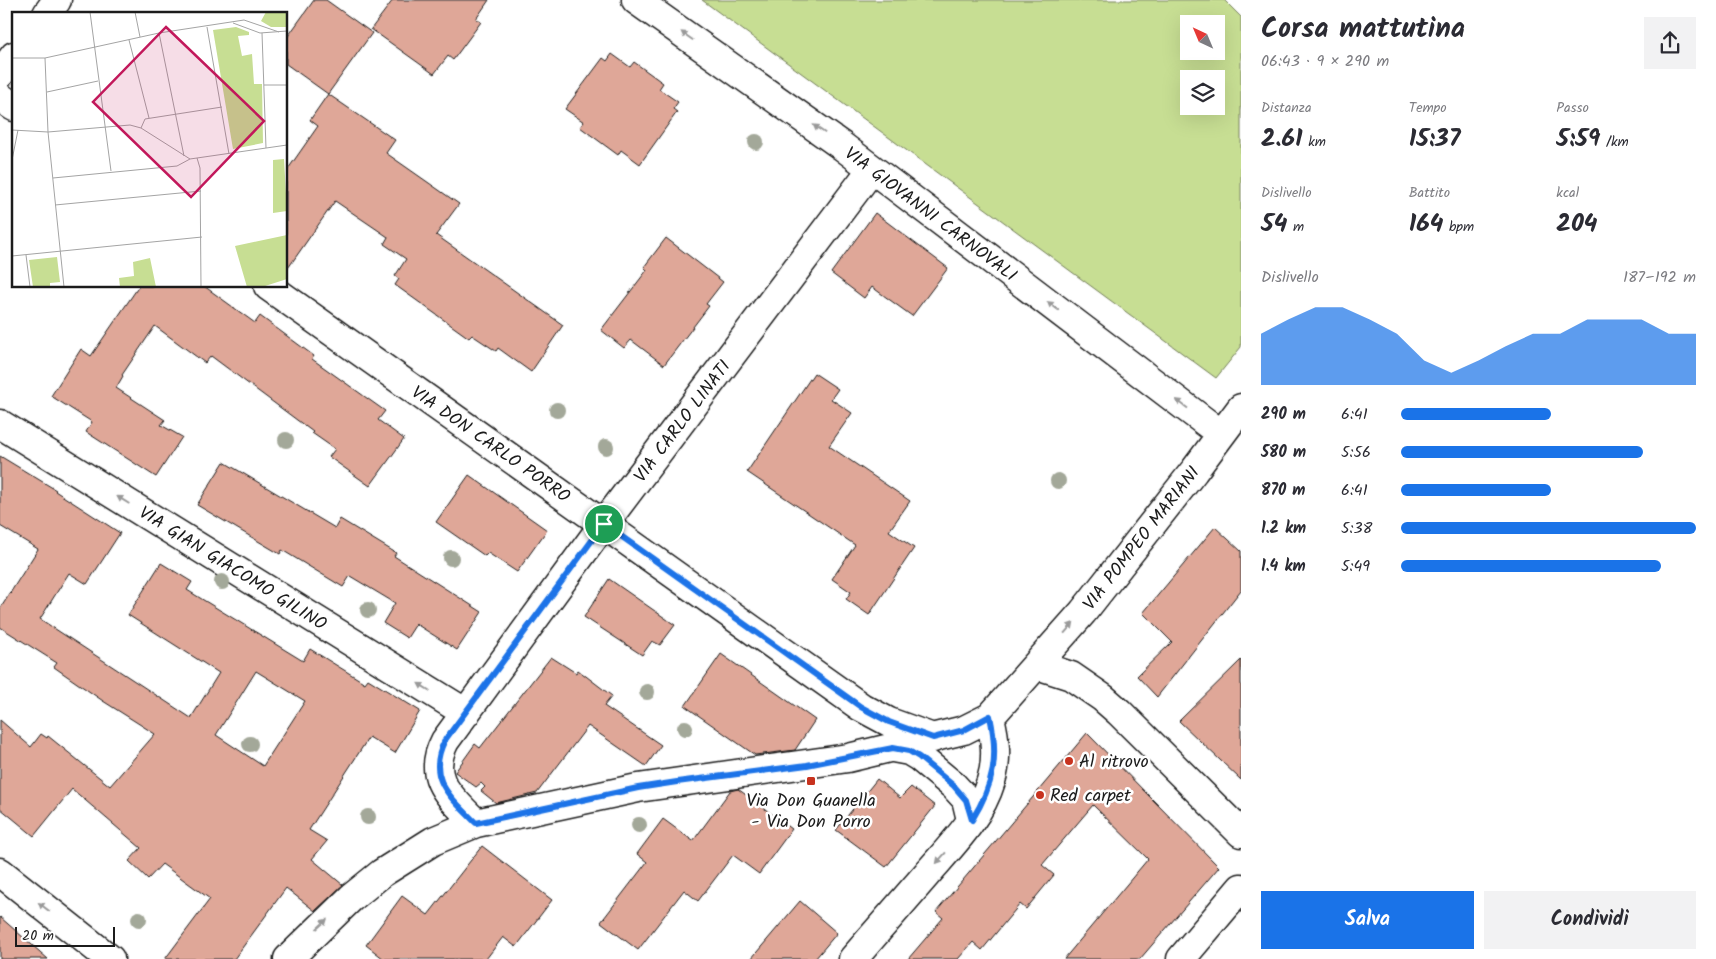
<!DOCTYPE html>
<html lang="it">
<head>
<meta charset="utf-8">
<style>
	:root { --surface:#fff; --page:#f2f2f3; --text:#2b2b33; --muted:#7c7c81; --accent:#1a73e8 }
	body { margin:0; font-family:Kalam,sans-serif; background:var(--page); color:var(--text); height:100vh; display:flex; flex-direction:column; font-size:19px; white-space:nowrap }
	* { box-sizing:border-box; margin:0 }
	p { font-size:16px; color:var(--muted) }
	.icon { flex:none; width:28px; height:28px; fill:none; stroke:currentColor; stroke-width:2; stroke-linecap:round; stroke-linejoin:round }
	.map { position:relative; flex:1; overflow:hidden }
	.drawer { display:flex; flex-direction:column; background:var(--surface); width:475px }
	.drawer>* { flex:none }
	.needle { width:32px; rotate:316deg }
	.controls { position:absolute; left:1180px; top:15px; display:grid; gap:10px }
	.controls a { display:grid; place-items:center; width:45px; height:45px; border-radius:0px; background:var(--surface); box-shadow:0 5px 20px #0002; font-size:25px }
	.scale { position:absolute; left:15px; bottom:12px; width:100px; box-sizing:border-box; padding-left:5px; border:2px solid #1c1c1c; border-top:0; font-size:14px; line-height:18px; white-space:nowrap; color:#1c1c1c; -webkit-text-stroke:4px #fff; paint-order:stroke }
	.pin { position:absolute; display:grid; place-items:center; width:42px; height:42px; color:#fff; margin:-21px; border:2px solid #fff; border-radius:50%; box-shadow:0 1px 5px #0007 }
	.round { display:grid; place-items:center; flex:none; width:52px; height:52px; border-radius:0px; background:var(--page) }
	.headline { display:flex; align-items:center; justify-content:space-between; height:85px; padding:0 20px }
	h1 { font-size:28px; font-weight:800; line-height:38px }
	.figures { display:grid; grid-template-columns:repeat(3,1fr); gap:8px; height:85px; padding:5px 20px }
	.figures div { display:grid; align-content:center }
	.figures b { font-size:25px; font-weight:800 }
	.figures small { font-size:14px; font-weight:400 }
	.figures p { font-size:14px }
	.chart { height:140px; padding:10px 20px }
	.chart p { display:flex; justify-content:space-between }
	.chart svg { width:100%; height:90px; margin-top:5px; fill:var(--accent); opacity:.7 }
	.cta { display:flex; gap:10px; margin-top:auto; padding:10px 20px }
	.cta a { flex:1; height:58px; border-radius:0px; background:var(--accent); color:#fff; font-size:20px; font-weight:800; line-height:58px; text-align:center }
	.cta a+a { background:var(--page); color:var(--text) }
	ul { padding:0 20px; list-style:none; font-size:16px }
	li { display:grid; grid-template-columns:80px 60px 1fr; align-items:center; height:38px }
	li i { height:12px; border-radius:6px; background:var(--accent) }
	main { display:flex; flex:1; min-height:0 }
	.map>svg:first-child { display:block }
	.green { fill:#c7de93; stroke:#727d58; fill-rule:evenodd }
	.building { fill:#dfa798; stroke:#1c1c1c; fill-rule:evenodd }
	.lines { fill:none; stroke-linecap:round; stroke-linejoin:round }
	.minor-casing { stroke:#1c1c1c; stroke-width:31 }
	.minor { stroke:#fff; stroke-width:28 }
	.tree { fill:#a3a899 }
	.oneway { fill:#999 }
	.route-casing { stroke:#fff; stroke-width:10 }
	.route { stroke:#1a73e8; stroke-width:6 }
	.poi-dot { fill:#c8321e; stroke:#fff; stroke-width:2 }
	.labels { text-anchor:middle; stroke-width:5; stroke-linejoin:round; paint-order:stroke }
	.street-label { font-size:18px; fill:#1c1c1c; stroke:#fff }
	.poi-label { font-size:18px; fill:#1c1c1c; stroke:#fff; text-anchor:start }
	.inset-road { fill:none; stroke:#a4a4a4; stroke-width:1 }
	.view { fill:#c2185b; fill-opacity:0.15; stroke:#c2185b; stroke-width:2.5 }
	.inset-edge { fill:none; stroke:#1c1c1c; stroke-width:2.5 }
</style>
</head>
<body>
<main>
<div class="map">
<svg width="1241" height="959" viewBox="0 0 1241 959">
	<rect width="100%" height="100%" fill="#fff"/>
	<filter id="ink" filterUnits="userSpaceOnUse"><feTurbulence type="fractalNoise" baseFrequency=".02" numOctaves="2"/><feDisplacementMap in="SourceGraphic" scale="10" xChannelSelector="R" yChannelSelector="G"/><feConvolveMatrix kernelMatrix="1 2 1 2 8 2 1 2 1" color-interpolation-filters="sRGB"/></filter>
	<g filter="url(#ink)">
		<path class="green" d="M 702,0 L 1224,0 L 1241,17 L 1241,347 L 1216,378 ZM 1189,24 L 1216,24 L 1216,51 L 1189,51 ZM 1189,79 L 1216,79 L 1216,106 L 1189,106 Z"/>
		<path class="building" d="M 314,0 L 326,0 L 372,33 L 328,94 L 286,64 L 286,39 Z
			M 393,0 L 489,0 L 476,19 L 481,22 L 453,60 L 448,56 L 434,74 L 371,29 Z
			M 612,54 L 630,67 L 634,62 L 663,83 L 659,89 L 678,102 L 673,109 L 677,112 L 640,164 L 621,150 L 618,155 L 580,127 L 584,122 L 565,109 L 603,58 L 607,61 Z
			M 328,94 L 395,140 L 386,153 L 459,204 L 436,235 L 563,325 L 531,372 L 498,348 L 496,351 L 472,335 L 469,338 L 395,285 L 399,279 L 395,276 L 406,259 L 384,244 L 388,237 L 335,201 L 286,271 L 286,172 L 318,126 L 310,120 Z
			M 875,213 L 948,268 L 912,316 L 872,287 L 864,298 L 831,273 Z
			M 666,238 L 723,282 L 706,304 L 709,306 L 664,365 L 631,340 L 624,348 L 601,330 L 647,270 L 644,267 Z
			M 139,286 L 204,286 L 255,323 L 260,316 L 314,356 L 312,359 L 385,411 L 378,420 L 404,439 L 370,486 L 329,457 L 335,449 L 312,433 L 313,432 L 211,356 L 205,363 L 155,326 L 122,375 L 123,376 L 116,388 L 165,420 L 161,425 L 182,437 L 156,477 L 86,432 L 92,422 L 51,396 L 81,349 L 91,356 Z
			M 814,373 L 838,389 L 831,399 L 852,413 L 829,446 L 910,501 L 889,531 L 914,548 L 869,615 L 846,599 L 851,592 L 832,579 L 855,545 L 747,472 Z
			M 0,456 L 56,490 L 55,491 L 120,533 L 87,584 L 69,573 L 40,619 L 191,718 L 219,673 L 128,615 L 161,563 L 192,582 L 187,590 L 303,661 L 310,649 L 365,683 L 368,679 L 420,711 L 395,753 L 369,737 L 309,830 L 327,841 L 312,859 L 343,885 L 315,911 L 286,888 L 234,959 L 165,959 L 210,899 L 162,864 L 148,879 L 129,861 L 141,848 L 72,789 L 34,836 L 0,808 L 0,720 L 31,747 L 41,734 L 47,738 L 48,736 L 110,786 L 155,734 L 103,701 L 54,667 L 57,663 L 0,627 L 0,609 L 38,549 L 0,526 ZM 256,671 L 305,701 L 263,766 L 216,735 Z
			M 224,462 L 335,528 L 340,519 L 396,553 L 394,556 L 482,612 L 457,650 L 416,624 L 407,638 L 383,623 L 395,603 L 350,576 L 343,587 L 282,550 L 280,554 L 197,505 Z
			M 469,475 L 547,530 L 517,572 L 488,553 L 485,556 L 436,522 Z
			M 1215,527 L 1241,551 L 1241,590 L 1157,697 L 1137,676 L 1172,642 L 1143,613 Z
			M 609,579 L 675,625 L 660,645 L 652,641 L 642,655 L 584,617 Z
			M 721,654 L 815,720 L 795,750 L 755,755 L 685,706 Z
			M 551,657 L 576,673 L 578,670 L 612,696 L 604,706 L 661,745 L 646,766 L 588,726 L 537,793 L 496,803 L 481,791 L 485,787 L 481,783 L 476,787 L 455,772 L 475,744 L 480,748 Z
			M 1241,660 L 1241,780 L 1179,721 Z
			M 1087,733 L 1219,867 L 1140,959 L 1064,959 L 1148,859 L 1093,805 L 1042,865 L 1054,875 L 1026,909 L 1020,904 L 982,950 L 973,942 L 958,959 L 908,959 L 943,918 L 936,912 Z
			M 877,779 L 900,798 L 911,787 L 935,806 L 886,867 L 836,830 Z
			M 738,789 L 792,829 L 759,874 L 733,855 L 698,901 L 684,890 L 638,950 L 601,922 L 647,862 L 637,854 L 663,819 L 693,841 L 730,791 Z
			M 482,846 L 552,900 L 516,947 L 503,937 L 486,959 L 384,959 L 366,945 L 402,896 L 428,915 Z
			M 800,901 L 837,933 L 815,959 L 751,959 Z
			M 0,917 L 48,959 L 0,959 Z"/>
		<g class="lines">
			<defs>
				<path id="minor" d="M 636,0 L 842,146 L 1221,434
					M 47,14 L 57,0
					M 0,74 L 14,56
					M 0,97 L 14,107
					M 268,286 L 861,707 L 889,722 L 933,738
					M 0,424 L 466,713
					M 1037,665 L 1071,676 L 1103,698 L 1119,712 L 1241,833
					M 893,748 L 909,751 L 919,757 L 954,786 L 966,799 L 971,820
					M 476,823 C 451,797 425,779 445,741 L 603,525 L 872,169
					M 0,872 L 110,959
					M 288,959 L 351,898 L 382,873 L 433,841 L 476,823 L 638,788 L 848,758 L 964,730 L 990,717 L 1083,612 L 1194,471 L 1241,408
					M 853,959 C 877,931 902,903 926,875 C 950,847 980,818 991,781 C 998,759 995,738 990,717
					M 1181,959 L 1241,888"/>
			</defs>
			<use href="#minor" class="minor-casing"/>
			<use href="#minor" class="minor"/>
		</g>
		<g class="tree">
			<circle cx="756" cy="142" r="8"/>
			<circle cx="557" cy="410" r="8"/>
			<circle cx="286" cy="440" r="8"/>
			<circle cx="606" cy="447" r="8"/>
			<circle cx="1058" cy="481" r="8"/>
			<circle cx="451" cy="558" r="8"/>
			<circle cx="222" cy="582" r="8"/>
			<circle cx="368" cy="610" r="8"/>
			<circle cx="647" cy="692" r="8"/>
			<circle cx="685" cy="728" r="8"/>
			<circle cx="250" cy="744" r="8"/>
			<circle cx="368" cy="817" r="8"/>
			<circle cx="639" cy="825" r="8"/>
			<circle cx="139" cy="919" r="8"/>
		</g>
		<defs><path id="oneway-solid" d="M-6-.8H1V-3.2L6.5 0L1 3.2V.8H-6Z" transform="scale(1.25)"/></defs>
		<g class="oneway">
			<use href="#oneway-solid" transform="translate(687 36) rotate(-145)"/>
			<use href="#oneway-solid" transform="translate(819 129) rotate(-145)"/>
			<use href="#oneway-solid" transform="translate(1053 306) rotate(-143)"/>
			<use href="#oneway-solid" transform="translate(1182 404) rotate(-143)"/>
			<use href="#oneway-solid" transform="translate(123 500) rotate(-148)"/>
			<use href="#oneway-solid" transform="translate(1069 628) rotate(-49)"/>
			<use href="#oneway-solid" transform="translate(424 687) rotate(-148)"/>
			<use href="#oneway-solid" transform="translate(941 858) rotate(131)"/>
			<use href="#oneway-solid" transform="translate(44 907) rotate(-142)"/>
			<use href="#oneway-solid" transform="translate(322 924) rotate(-43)"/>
		</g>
	</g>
	<g class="lines" filter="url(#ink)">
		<defs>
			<path id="route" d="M 604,524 L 861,707 L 889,722 L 933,738 L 964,730 L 990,716 C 999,758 994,784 972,820 L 966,800 L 954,786 L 919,757 L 909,751 L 893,748 L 807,765 L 677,782 L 638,788 L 476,823 C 451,797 425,779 445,740 Z"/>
		</defs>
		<use href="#route" class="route-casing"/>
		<use href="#route" class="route"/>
	</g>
	<g class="poi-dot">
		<circle cx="1069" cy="761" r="5"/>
		<rect x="806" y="776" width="10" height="10" rx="2.5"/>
		<circle cx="1040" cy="795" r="5"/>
	</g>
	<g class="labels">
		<g class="street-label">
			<text transform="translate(931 214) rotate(37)" y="6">VIA GIOVANNI CARNOVALI</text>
			<text transform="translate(682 421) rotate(-53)" y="6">VIA CARLO LINATI</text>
			<text transform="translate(491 444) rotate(35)" y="6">VIA DON CARLO PORRO</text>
			<text transform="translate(1141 538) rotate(-52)" y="6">VIA POMPEO MARIANI</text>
			<text transform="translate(233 568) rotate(32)" y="6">VIA GIAN GIACOMO GILINO</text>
		</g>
		<g class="poi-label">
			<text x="1079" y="767">Al ritrovo</text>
			<text x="1050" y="801">Red carpet</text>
			<text x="811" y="806" text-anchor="middle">Via Don Guanella<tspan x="811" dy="21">- Via Don Porro</tspan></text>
		</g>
	</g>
	<g transform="translate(12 12)">
		<rect width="275" height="275" fill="#fff"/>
		<path d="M 254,0 L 275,0 L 275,15 L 259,15 L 249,9 ZM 224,15 L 237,20 L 237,23 L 226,24 L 230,44 L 240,42 L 242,72 L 250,72 L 251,131 L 221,137 L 201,18 ZM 272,147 L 275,199 L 261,201 L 261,148 ZM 275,223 L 275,267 L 250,275 L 235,275 L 223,234 ZM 45,245 L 48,270 L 38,271 L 38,275 L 21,275 L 17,248 ZM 138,246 L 144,275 L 108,275 L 107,266 L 122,264 L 121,250 Z" fill="#c7de93"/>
		<path class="inset-road" d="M 78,0 L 99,159M 123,0 L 128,25M 221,11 L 248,21 L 275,19M 195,15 L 217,142M 147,21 L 172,144M 250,21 L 254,136M 117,28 L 137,106M 0,46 L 33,46 L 147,21 L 232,8 L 267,20M 33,46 L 36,120 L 52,275M 252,73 L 275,73M 35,80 L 86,69M 129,116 L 133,107 L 210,95M 0,118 L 36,120 L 118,113 L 129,116 L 178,147 L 275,133M 185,146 L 188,156 L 189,275M 0,148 L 6,118M 41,166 L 165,154 L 178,147M 43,193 L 189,179M 14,243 L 18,275M 0,244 L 190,225"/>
		<path class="view" d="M 154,15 L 252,109 L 179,185 L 81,90 Z"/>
		<rect width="275" height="275" class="inset-edge"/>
	</g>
</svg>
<div class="controls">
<a><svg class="needle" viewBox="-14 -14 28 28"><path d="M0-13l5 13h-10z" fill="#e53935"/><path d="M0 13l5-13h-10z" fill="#7c7c81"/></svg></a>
<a><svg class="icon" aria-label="layers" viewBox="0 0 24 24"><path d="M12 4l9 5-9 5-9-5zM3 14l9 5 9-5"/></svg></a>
</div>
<div class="scale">20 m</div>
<div class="pin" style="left:604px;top:524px;background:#1e9e55"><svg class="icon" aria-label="arrive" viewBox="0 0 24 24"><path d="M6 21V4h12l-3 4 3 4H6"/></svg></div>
</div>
<section class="drawer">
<div class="headline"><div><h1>Corsa mattutina</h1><p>06:43 · 9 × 290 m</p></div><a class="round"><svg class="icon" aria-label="share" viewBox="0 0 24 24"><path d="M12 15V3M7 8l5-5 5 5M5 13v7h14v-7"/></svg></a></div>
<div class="figures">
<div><p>Distanza</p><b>2.61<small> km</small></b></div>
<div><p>Tempo</p><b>15:37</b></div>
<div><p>Passo</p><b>5:59<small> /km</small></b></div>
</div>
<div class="figures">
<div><p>Dislivello</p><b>54<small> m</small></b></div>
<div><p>Battito</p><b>164<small> bpm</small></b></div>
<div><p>kcal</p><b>204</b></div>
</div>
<div class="chart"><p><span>Dislivello</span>187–192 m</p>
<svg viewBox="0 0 160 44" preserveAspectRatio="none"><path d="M0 44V19L10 12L20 6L30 6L40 12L50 19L60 32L70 38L80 32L90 25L100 19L110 19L120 12L130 12L140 12L150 19L160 19V44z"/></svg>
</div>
<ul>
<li><b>290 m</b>6:41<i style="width:51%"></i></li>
<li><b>580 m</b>5:56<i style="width:82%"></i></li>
<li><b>870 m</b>6:41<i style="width:51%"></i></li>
<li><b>1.2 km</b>5:38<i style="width:100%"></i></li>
<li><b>1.4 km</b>5:49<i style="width:88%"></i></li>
</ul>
<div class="cta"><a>Salva</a><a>Condividi</a></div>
</section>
</main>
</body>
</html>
